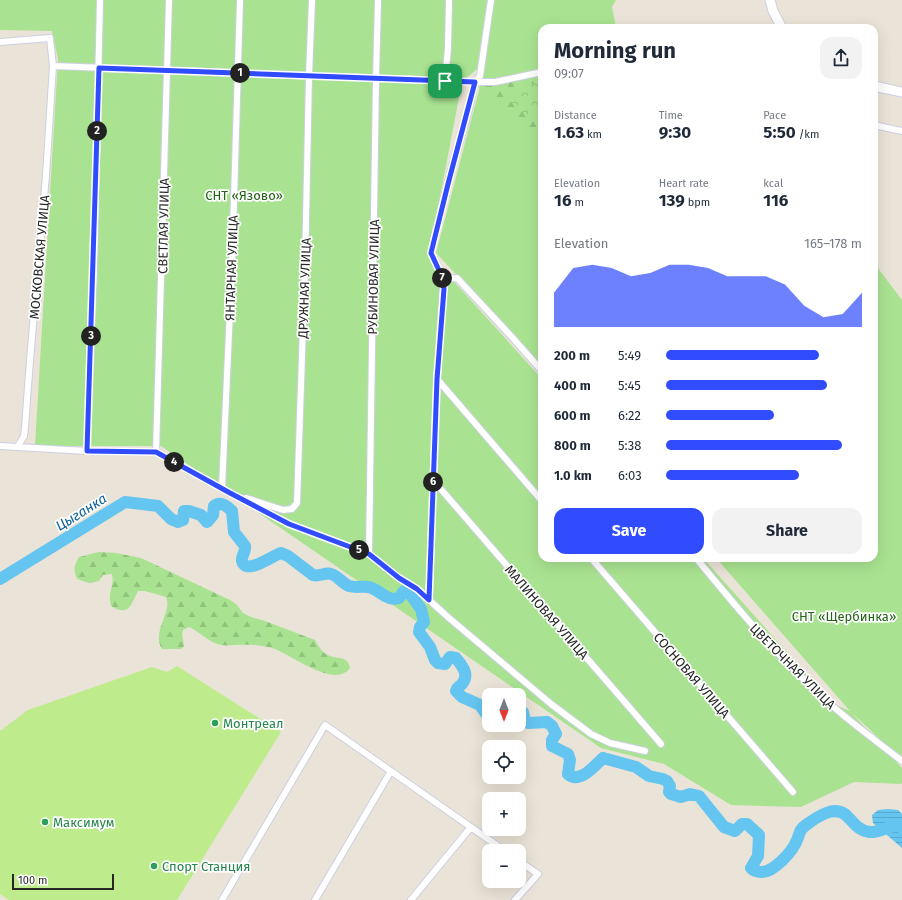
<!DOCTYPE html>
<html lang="en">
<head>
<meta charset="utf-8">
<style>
	:root { --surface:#fff; --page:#f2f2f3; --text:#1f2937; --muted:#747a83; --accent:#304cfe }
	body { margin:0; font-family:"Fira Sans",sans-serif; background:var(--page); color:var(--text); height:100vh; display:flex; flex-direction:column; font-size:15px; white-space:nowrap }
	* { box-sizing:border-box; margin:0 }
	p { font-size:13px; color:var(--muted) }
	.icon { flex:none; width:22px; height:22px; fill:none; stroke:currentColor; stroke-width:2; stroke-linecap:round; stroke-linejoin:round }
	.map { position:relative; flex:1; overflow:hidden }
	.panel { position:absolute; left:538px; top:24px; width:340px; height:538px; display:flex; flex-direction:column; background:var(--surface); border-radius:12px; box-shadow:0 4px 16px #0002 }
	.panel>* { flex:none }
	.needle { width:26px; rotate:180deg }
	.fabs { position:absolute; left:482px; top:688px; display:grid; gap:8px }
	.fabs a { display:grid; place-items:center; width:44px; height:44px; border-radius:8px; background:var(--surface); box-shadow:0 4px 16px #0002; font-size:20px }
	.scale { position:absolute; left:12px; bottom:10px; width:102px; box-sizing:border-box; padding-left:4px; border:2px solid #262626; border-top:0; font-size:11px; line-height:14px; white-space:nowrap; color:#262626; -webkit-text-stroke:3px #fff; paint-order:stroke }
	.pin { position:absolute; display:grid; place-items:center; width:34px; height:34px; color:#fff; margin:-17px; border-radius:8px; box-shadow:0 2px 6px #0006 }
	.km { position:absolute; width:20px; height:20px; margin:-10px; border-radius:50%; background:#222; color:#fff; font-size:11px; line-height:20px; text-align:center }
	.round { display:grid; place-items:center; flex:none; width:42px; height:42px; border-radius:12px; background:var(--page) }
	.overview { display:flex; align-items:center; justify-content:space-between; height:68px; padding:0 16px }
	h1 { font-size:22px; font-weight:700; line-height:30px }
	.figures { display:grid; grid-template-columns:repeat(3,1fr); gap:6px; height:68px; padding:4px 16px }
	.figures div { display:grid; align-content:center }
	.figures b { font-size:17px; font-weight:700 }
	.figures small { font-size:11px; font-weight:400 }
	.figures p { font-size:11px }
	.chart { height:112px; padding:8px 16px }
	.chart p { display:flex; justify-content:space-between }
	.chart svg { width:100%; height:72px; margin-top:4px; fill:var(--accent); opacity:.7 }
	.cta { display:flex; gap:8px; margin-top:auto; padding:8px 16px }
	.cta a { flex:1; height:46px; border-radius:12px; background:var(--accent); color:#fff; font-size:16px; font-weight:700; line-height:46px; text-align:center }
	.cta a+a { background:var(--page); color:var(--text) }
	ul { padding:0 16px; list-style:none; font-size:13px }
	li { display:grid; grid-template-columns:64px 48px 1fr; align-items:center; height:30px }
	li i { height:10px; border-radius:5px; background:var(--accent) }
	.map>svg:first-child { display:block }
	.grass { fill:#a9e391 }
	.forest { fill:url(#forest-firs) }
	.park { fill:url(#park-crowns) }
	.pitch { fill:#beeb8c }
	.water { fill:url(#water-rules) }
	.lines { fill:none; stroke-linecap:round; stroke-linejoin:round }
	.river { stroke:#65c5f1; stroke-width:12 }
	.minor-casing { stroke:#cccfe1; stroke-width:8 }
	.secondary-casing { stroke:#cccfe1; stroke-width:11 }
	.minor { stroke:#fff; stroke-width:6 }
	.secondary { stroke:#fff; stroke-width:9 }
	.route-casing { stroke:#fff; stroke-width:8 }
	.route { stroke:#304cfe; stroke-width:5 }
	.leisure-dot { fill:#2e9e5b; stroke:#fff; stroke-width:1.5 }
	.labels { text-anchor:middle; stroke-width:3.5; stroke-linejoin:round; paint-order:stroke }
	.park-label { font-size:13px; fill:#236317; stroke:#fff }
	.street-label { font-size:13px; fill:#262626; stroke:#fff }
	.leisure-label { font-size:13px; fill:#27864d; stroke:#fff; text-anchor:start }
	.water-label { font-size:14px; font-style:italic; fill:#095f98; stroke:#fff }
</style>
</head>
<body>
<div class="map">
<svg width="902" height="900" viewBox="0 0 902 900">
	<defs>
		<pattern id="forest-firs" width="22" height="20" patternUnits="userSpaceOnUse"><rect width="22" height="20" fill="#a9e391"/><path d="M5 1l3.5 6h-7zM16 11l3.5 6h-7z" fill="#91c37d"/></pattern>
		<pattern id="park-crowns" width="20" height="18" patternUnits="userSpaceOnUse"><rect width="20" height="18" fill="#a9e391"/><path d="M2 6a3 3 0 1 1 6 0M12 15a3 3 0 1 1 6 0" fill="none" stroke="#91c37d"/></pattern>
		<pattern id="water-rules" width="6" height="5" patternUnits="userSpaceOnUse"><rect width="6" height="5" fill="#65c5f1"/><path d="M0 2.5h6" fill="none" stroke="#58a9ce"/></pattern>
	</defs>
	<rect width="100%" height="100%" fill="#eae3d7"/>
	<path class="grass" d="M 0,0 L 487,0 L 477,69 L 462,82 L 429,254 L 542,379 L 542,558 L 703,558 L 833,704 L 850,711 L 716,558 L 874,558 L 874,263 L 902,300 L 902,760 L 850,711 L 902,768 L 902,783 L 901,784 L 854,782 L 801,807 L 731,805 L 664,764 L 601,748 L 161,446 L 35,446 L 58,59 L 52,31 L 0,30 Z
		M 494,0 L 616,0 L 612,7 L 616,28 L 542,28 L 542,365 L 436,253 L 484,71 Z"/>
	<path class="forest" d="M 542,78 L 542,145 L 502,111 L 478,87 Z
		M 99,552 L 116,553 L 141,558 L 232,601 L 237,605 L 243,613 L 251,617 L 265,621 L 315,640 C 319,647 322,653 330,656 C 339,659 348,656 350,668 C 335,689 293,656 275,649 C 264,645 248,644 236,645 C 231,645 226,646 221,645 C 208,642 200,632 189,627 L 183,630 L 182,634 L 184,646 L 181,649 L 162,649 C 151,631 173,612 166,597 L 145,591 L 138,591 C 131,605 129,617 111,606 C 107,592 115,585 112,574 L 103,575 L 99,581 L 89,583 L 77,579 C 73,570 74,565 79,557 Z"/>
	<path class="park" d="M 542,82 L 542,101 L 527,116 L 507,98 L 513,88 Z"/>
	<path class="pitch" d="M 177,666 L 281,732 L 177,900 L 9,900 L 0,894 L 0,731 L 28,710 L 152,667 L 167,672 Z"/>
	<path class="water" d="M 888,809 L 898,810 L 902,814 L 902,848 L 873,823 L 872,815 L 878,810 Z"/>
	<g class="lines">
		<path class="river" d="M 0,579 L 125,502 L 158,506 L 171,519 L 178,522 L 183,520 L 184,511 L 189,511 L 201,515 L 207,522 L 213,515 L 214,506 C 220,501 227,506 232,511 L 234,532 L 245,546 C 246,552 241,556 242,561 C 246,576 273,555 281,553 L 288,556 L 313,575 C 319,577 325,572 331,574 C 338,576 342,583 349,586 C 356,588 362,586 368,587 C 380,589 386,602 399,598 L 404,591 L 408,591 L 421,609 L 424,622 L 420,627 L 419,632 L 430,647 L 435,660 L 438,663 L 445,664 L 450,657 L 456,658 C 462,666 470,674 462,684 C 459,687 457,687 456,691 L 462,697 L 480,705 L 489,718
			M 519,709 L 523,712 L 525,721 L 528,723 L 547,722 L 552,726 L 556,734 L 552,740 L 552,746 L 568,754 L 570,760 L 568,774 C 580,785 596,764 603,758 L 636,767 L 649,776 L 663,779 L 667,781 L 670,786 L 669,792 L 671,794 L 681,797 L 690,794 L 699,796 L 724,827 L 735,831 L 742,824 L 747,824 L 759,835 L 758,856 L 751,868 C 753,871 757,872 762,872 C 774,872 793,851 797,840 C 800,833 799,830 806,825 C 817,817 835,804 847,816 C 854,823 858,830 869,832 C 879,833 888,826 898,825 L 902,828"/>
		<defs>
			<path id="minor" d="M 0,42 L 50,38 L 53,66 L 46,175 L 30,360 L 25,427 L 24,436 L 18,446
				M 53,66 L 475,82 L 495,82 L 542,72
				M 445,81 L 448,48 L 449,0
				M 874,125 L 902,131
				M 443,279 L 457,278 L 511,336 L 542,371
				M 437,379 L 542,501
				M 0,446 L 87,451 L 156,452 L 230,493 L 289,524 L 369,554 L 399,578 L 417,589 L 449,618 L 551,704 L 591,734 L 610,743 L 645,751
				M 87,451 L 94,263 L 100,0
				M 156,452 L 169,0
				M 433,480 L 661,744
				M 222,488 L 232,265 L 240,0
				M 246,498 L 283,510 L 292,509 L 297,503 L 305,267 L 309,76 L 312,0
				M 369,554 L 376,78 L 378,0
				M 591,558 L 793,792
				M 696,558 C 729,598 762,638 799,675 C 830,707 867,734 902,761
				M 429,600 L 437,379 L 443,289 L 443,279 L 431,253 L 447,184 L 466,121 L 473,91 L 475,82 L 480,76 L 491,0
				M 222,900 L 325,725 L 505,851
				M 315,900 L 391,771
				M 411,900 L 471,827
				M 515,900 L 538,874 L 519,861"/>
			<path id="secondary" d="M 770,0 L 773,11 L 782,28
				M 874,86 L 902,92"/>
		</defs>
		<use href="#minor" class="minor-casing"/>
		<use href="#secondary" class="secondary-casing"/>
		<use href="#minor" class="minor"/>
		<use href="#secondary" class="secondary"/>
	</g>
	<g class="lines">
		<defs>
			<path id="route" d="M 99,68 L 475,82 L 448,184 L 431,253 L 443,279 L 444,289 L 437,379 L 429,600 L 417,589 L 399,578 L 369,554 L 289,524 L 230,493 L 156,452 L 87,451 Z"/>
		</defs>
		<use href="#route" class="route-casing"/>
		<use href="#route" class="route"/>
	</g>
	<g class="leisure-dot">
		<circle cx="215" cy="723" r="4"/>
		<circle cx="45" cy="822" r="4"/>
		<circle cx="154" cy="866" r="4"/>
	</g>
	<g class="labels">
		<g class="park-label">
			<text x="244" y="200">СНТ «Язово»</text>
			<text x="844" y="621">СНТ «Щербинка»</text>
		</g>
		<g class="street-label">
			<text transform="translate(163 226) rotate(-89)" y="5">СВЕТЛАЯ УЛИЦА</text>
			<text transform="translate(39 257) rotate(-85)" y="5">МОСКОВСКАЯ УЛИЦА</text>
			<text transform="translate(231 268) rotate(-88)" y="5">ЯНТАРНАЯ УЛИЦА</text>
			<text transform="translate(373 277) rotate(-89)" y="5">РУБИНОВАЯ УЛИЦА</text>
			<text transform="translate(304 288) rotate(-88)" y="5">ДРУЖНАЯ УЛИЦА</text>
			<text transform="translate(547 612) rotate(49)" y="5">МАЛИНОВАЯ УЛИЦА</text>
			<text transform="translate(793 666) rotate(45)" y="5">ЦВЕТОЧНАЯ УЛИЦА</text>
			<text transform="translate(692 675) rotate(49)" y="5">СОСНОВАЯ УЛИЦА</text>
		</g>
		<g class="leisure-label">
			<text x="223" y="728">Монтреал</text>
			<text x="53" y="827">Максимум</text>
			<text x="162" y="871">Спорт Станция</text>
		</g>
		<g class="water-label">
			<text transform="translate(81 512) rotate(-32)" y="5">Цыганка</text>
		</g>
	</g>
</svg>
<div class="fabs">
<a><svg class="needle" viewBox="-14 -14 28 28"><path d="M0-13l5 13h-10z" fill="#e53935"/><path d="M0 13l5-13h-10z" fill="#747a83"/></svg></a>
<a><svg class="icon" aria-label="locate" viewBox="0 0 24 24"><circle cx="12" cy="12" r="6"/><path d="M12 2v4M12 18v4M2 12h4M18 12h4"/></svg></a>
<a>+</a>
<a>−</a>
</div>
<div class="scale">100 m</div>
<div class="pin" style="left:445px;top:81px;background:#1e9e55"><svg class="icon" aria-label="arrive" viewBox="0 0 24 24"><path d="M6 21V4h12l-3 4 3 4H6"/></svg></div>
<b class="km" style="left:240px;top:73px">1</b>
<b class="km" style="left:97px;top:131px">2</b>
<b class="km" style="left:91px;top:336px">3</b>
<b class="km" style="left:174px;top:462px">4</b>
<b class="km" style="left:359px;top:550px">5</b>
<b class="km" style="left:433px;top:482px">6</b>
<b class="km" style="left:442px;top:278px">7</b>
<section class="panel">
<div class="overview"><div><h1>Morning run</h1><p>09:07</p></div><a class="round"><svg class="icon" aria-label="share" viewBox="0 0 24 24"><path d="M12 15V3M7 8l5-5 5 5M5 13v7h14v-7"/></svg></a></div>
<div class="figures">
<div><p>Distance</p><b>1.63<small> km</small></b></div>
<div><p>Time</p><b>9:30</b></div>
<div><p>Pace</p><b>5:50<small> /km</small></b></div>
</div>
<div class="figures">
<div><p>Elevation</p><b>16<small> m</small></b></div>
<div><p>Heart rate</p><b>139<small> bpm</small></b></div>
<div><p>kcal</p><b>116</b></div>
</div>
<div class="chart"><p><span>Elevation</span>165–178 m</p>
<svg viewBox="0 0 160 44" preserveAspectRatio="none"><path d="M0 44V23L10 8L20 6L30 8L40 13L50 11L60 6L70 6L80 8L90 13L100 13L110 13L120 18L130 31L140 38L150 36L160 23V44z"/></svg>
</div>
<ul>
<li><b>200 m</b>5:49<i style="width:78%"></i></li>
<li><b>400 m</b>5:45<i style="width:82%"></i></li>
<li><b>600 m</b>6:22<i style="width:55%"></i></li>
<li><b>800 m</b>5:38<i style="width:90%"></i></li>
<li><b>1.0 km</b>6:03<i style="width:68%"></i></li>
</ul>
<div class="cta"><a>Save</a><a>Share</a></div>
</section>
</div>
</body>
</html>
